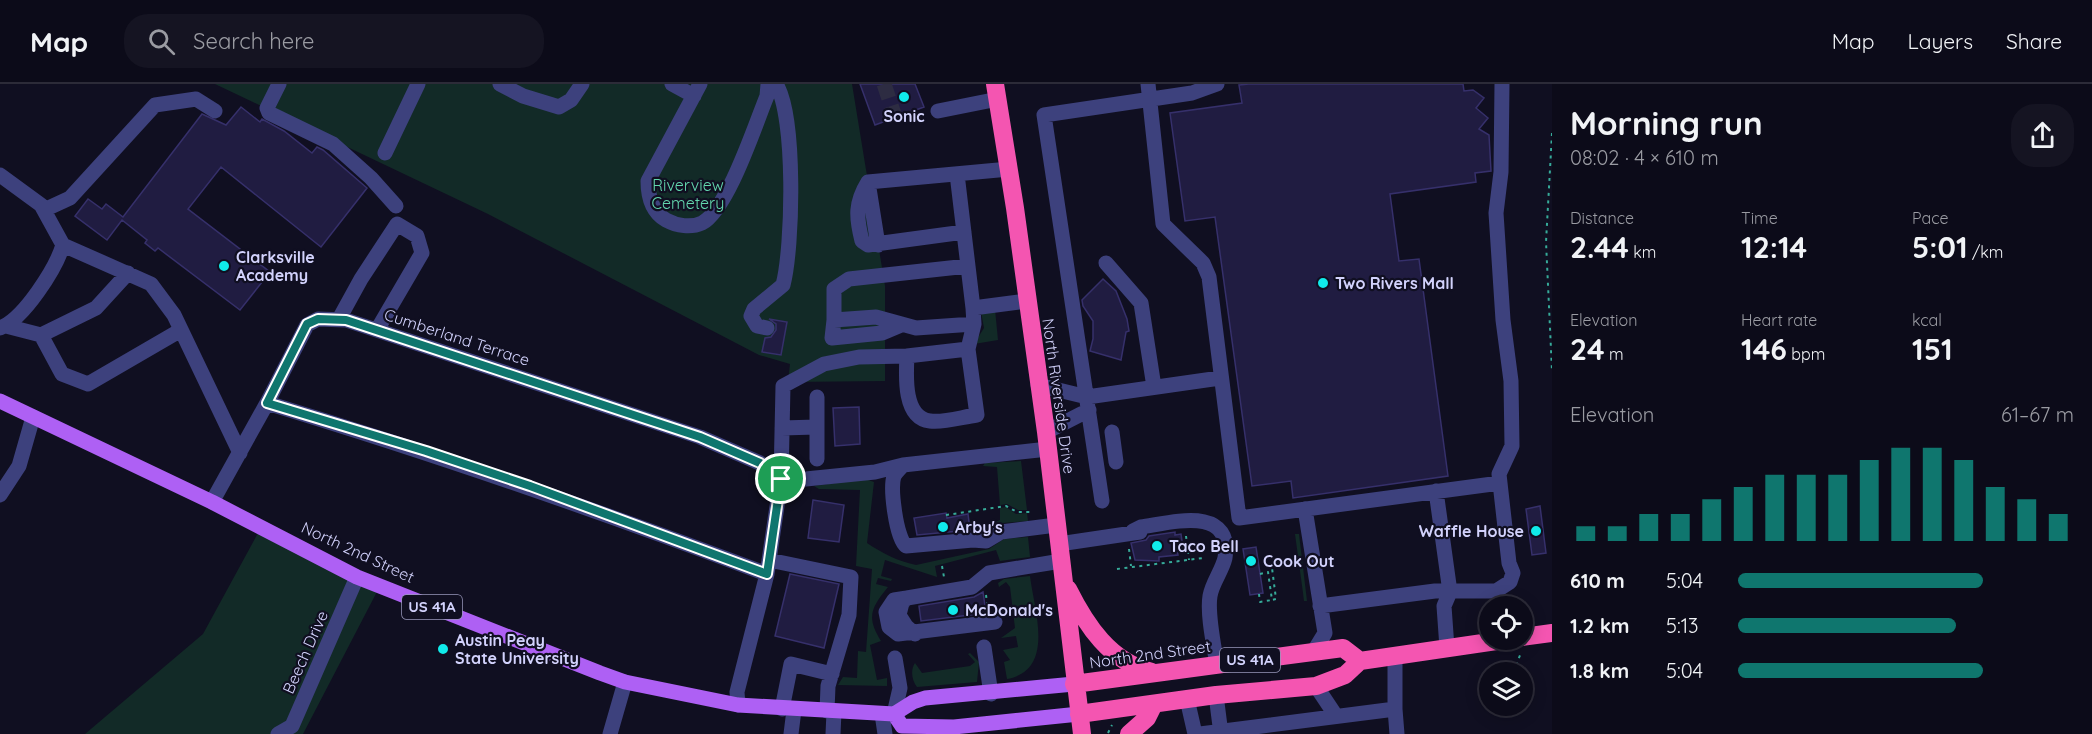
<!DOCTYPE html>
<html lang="en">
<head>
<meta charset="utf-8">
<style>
	:root { --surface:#0c0b19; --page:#151422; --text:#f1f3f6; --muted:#9a9ba2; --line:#2c2b38; --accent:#0f766e }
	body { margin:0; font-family:Quicksand,sans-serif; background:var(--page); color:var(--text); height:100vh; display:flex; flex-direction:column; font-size:22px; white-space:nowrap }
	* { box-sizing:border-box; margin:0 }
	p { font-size:20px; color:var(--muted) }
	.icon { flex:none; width:33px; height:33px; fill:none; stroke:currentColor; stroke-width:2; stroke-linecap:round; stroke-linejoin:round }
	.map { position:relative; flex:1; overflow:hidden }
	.panel { display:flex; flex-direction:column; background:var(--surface); width:540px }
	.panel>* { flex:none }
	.fabs { position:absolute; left:1479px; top:512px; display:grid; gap:12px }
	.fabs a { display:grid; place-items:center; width:54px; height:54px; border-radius:50%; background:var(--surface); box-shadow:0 3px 15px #0003,0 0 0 2px var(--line); font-size:30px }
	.pin { position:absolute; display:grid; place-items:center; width:51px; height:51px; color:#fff; margin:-26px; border:3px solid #fff; border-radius:50%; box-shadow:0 2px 6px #0007 }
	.round { display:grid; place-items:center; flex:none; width:63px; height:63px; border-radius:24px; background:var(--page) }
	.overview { display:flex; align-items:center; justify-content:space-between; height:102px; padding:0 18px }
	h1 { font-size:33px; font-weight:700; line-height:45px }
	.metrics { display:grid; grid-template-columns:repeat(3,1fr); gap:9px; height:102px; padding:6px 18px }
	.metrics div { display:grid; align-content:center }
	.metrics b { font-size:30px; font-weight:700 }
	.metrics small { font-size:16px; font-weight:400 }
	.metrics p { font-size:16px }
	.chart { height:168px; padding:12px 18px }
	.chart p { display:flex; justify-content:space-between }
	.chart svg { width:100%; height:108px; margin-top:6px; stroke:var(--accent); stroke-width:6 }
	ul { padding:0 18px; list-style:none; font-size:20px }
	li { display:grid; grid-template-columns:96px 72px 1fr; align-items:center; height:45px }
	li i { height:15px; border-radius:8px; background:var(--accent) }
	header { display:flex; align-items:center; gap:36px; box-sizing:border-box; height:84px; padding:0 30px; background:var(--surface); border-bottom:2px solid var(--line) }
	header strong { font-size:28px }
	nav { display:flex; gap:33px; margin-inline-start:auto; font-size:21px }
	.search { width:420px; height:54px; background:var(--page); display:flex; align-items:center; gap:15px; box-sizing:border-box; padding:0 21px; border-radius:24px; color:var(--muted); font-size:22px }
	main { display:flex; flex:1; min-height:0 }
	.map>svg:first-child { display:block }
	.green { fill:#122a27 }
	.building { fill:#201c41; stroke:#36306b; stroke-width:1.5 }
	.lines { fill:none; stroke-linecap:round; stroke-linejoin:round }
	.minor-tunnel { stroke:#2d2c42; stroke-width:15; stroke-dasharray:15 8; stroke-linecap:butt }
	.path { stroke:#36ab99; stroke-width:2; stroke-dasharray:3 4.5; stroke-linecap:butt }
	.minor { stroke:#3d417d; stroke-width:15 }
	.major { stroke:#ae60f4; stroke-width:15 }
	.highway { stroke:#f455b1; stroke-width:18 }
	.route-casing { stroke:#fff; stroke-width:12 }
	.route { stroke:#0f766e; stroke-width:8 }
	.poi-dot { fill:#10eaea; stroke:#100f21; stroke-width:2 }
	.labels { text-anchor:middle; stroke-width:4.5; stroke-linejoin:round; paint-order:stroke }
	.shield { fill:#100f21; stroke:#9898ba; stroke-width:1.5 }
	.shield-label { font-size:15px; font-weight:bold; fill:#d2d2fc }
	.poi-label { font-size:16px; font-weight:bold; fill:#d2d2fc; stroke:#100f21; text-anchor:start }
	.park-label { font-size:16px; fill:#63d7ae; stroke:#100f21 }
	.street-label { font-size:16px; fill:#d2d2fc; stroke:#100f21 }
</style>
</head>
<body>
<header>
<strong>Map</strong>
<div class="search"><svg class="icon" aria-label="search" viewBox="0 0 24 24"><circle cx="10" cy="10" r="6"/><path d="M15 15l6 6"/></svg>Search here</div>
<nav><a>Map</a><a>Layers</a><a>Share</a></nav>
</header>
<main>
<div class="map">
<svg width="1552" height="650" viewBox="0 0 1552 650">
	<rect width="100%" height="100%" fill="#100f21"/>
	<path class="green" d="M 215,0 L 852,0 L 885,202 L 885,297 L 788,298 L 790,280 L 759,271 L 488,130 Z
		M 994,215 L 998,256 L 974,260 L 984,244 L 981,228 Z
		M 1021,377 L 1027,426 L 1018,426 L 1007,420 L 1000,421 L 997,383 L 983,382 L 985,379 Z
		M 865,395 L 874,398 L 867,459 C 882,469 897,477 916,481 L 989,465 L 1004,455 L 1028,453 L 1030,473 L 1000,477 L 996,466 L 935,482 L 937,493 L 885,476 L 881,492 L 892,495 L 891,497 L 878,494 L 876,500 L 888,503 C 871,524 866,533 881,557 L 870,561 L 877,596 L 887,594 L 887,602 L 838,601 L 843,593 L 857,594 L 858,567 L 866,568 L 872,485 L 856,482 L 860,406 L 819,405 L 814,402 Z
		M 1006,423 L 1016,430 L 1027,429 L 1028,437 L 991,440 L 1000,436 L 1000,424 Z
		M 264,438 L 381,500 L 303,650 L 85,650 L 203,550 Z
		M 1295,450 L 1299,450 L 1307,517 L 1304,517 L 1303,509 Z
		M 1030,492 C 1034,526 1056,586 1007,595 L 1004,578 L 1010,576 L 1003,566 L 1018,563 L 1016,552 L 1001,554 L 1015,544 L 1010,503 L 1006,498 L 999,503 L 998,499 L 1004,495 Z
		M 970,569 L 979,578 L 977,598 L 917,603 C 912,597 910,586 915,579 L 922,589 L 970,582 L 975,578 L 968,570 Z"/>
	<path class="building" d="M 860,0 L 915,0 L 924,23 L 875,41 Z
		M 1249,0 L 1463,0 L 1464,7 L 1473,6 L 1484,14 L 1476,24 L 1488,34 L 1479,45 L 1489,51 L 1491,87 L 1475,89 L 1476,98 L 1390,110 L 1399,177 L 1419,175 L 1448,392 L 1293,414 L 1291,397 L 1252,402 L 1215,133 L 1185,137 L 1170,29 L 1242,19 L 1239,1 Z
		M 241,23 L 260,38 L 262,35 L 284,47 L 312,69 L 317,63 L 323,66 L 367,104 L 321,163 L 221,83 L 188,125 L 270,188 L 240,226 L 158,164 L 155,167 L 145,159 L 147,156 L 122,136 L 107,156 L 75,132 L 88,115 L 102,125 L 106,120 L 123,133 L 202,30 L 226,41 Z
		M 1103,195 L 1116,207 L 1127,235 L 1129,247 L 1126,248 L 1121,276 L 1090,267 L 1093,255 L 1093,237 L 1083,222 L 1082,216 Z
		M 769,235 L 787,238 L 781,271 L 762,268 L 765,254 L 771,253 L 776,246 L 776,240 Z
		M 859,323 L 860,360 L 835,362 L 833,324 Z
		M 813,416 L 844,421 L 839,458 L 808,454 Z
		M 1540,422 L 1546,469 L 1532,471 L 1526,425 Z
		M 946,429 L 947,434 L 968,430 L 970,446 L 917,451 L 914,434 Z
		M 1175,448 L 1175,451 L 1181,450 L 1183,464 L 1177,465 L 1178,471 L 1159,473 L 1159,477 L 1135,476 L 1131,459 L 1146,456 L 1149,452 Z
		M 1256,463 L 1263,509 L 1250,511 L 1243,465 Z
		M 790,490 L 839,500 L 824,564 L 775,552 Z
		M 983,508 L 986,529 L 921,537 L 919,522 L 974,513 Z"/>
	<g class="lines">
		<path class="minor-tunnel" d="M 884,0 L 898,42"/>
		<path class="path" d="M 1552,49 L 1546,158 L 1552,287
			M 946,431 L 1006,422 L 1017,428 L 1030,428
			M 1186,452 L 1189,476
			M 1129,465 L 1131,482
			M 942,482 L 944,493
			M 1117,485 L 1203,474
			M 1260,490 L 1268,488 L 1272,516 L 1276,515 L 1272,484 L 1274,475
			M 1259,510 L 1260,518 L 1272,516
			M 986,511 L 988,526
			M 1513,588 L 1521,569
			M 1108,649 L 1112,641"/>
		<path class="minor" d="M 279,0 L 267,24 L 269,29 L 333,60 L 371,94 L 396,122
			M 500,0 L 523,12 L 559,23 L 571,16 L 582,0
			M 672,0 L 694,12
			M 700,0 L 648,97 C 648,112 652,128 666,136 C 677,142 691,144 702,139 C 728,125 755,41 767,12 L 768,0
			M 1148,0 L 1163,140 L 1203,179 L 1209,193 L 1239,434 L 1500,399
			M 938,27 L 998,15
			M 385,69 L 418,0
			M 957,90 L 973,224 L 1027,217
			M 0,91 L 41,121 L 63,161 C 56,184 24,235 0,244
			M 868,98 C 855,119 856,133 862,157 L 868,161 L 964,148
			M 868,98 L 1009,85
			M 868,98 L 878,161
			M 44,126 L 70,114 L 155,21 L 196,15 L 215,27
			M 63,161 L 151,200 L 174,231 L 240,369
			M 1106,179 L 1141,219 L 1154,303
			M 968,182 L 849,195 L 834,205 L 834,236 L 876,233 L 916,244 L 974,240 L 973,224
			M 339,235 L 361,195 L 397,140 L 417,152 L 422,169 L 377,246
			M 834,236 L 832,254 L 882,249 L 901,241
			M 6,242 L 41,251 L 62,290 L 88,300 L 181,246
			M 767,244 L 757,242 L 751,232 L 754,225 L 783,201 C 793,163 796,32 776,0
			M 41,251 L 96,224 L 128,189
			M 968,265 L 907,272 C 906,291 903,334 930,337 C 944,339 962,333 977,331 L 968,265 L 974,240
			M 1038,301 L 1087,313 L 1220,294
			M 817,313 L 817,375
			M 267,319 C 436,370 602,428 767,490
			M 782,344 L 816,343
			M 1046,348 L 1089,326
			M 1112,348 L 1116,378
			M 903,381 C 900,385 896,388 894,392 C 890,404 896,454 906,462 L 973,456 L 986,457 L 1001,448 L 1056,441
			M 1436,407 L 1450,508 L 1444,522 L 1447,564
			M 0,411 L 19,382 L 33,333
			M 1102,417 L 1044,31 L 1192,9 L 1217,0
			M 212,418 L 267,319 L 307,241 L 318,235 L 346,236 L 700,353 L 760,379 L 781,395 L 796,396 L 875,388 L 903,381 L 1048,365
			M 1305,425 L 1325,549 L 1314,567
			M 1133,447 L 1141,443 C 1170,439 1233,420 1225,474 C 1222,487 1212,499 1210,512 C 1207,530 1214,562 1217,581
			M 1059,460 L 1140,448
			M 769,476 L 851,493 L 849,531 L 828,602 L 827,627
			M 907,514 L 894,516 L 886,528 L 889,543 L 898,550 L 995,538
			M 1320,522 L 1435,507 L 1496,507 L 1510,498 L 1513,489 L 1509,479 L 1499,390 L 1512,362 L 1511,297 L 1503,236 L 1496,129 L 1501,88 L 1502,0
			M 915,550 L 906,542 L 899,531 L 902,519 L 907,514 L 972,503 L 989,489 L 1061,477
			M 984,563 L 991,610
			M 1316,602 L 1336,632
			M 1216,611 L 1221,650
			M 1187,615 L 1195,650
			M 738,621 L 737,608 L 767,490 L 781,395 L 783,302 L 824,280 L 859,273 L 907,272
			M 782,625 L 791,580 L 832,590
			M 1395,625 L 1397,650
			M 882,630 L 885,650
			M 894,630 L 900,604 L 895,574
			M 278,650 L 292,642 L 357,493
			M 610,650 L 625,598
			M 791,650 L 794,626
			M 833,650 L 834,628
			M 1200,650 L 1395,625 L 1395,572"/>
		<path class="major" d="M 0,317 L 212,418 L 357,493 L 600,589 L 625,598 L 738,621 L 894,630 L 913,618 L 925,614 L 1074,600
			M 894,630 L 902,642 L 954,643 L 1079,630"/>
		<path class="highway" d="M 995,0 L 1015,124 L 1046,348 L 1082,650
			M 1068,505 C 1086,541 1110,578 1152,588
			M 1522,553 L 1552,549
			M 1360,577 L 1510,555
			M 1074,600 L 1343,564 L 1360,577
			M 1079,630 L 1216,611 L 1316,602 L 1345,591 L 1360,577
			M 1129,650 L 1147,634 L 1154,620"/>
	</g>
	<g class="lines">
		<defs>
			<path id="route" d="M 318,235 L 346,236 L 700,353 L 760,379 L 781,395 L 767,490 L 530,402 L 426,367 L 267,319 L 307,240 Z"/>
		</defs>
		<use href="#route" class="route-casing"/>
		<use href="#route" class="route"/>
	</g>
	<g class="poi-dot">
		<circle cx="904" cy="13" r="6"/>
		<circle cx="224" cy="182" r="6"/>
		<circle cx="1323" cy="199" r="6"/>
		<circle cx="943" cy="443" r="6"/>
		<circle cx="1536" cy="447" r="6"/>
		<circle cx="1157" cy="462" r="6"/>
		<circle cx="1251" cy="477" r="6"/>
		<circle cx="953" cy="526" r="6"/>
		<circle cx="443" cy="565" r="6"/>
	</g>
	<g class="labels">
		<g class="shield">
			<rect x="402" y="511" width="60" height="24" rx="4.5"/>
			<rect x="1220" y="564" width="60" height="24" rx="4.5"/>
		</g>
		<g class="shield-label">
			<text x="432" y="528">US 41A</text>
			<text x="1250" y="581">US 41A</text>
		</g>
		<g class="poi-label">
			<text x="904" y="38" text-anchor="middle">Sonic</text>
			<text x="236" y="179">Clarksville<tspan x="236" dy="18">Academy</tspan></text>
			<text x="1335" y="205">Two Rivers Mall</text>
			<text x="955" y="449">Arby's</text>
			<text x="1524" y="453" text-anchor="end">Waffle House</text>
			<text x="1169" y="468">Taco Bell</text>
			<text x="1263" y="483">Cook Out</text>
			<text x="965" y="532">McDonald's</text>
			<text x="455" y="562">Austin Peay<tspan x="455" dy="18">State University</tspan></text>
		</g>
		<g class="park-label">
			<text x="688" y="107">Riverview<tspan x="688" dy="18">Cemetery</tspan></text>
		</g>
		<g class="street-label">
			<text transform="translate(457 253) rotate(18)" y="6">Cumberland Terrace</text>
			<text transform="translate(1059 312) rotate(82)" y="6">North Riverside Drive</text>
			<text transform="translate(358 468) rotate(25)" y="6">North 2nd Street</text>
			<text transform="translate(305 568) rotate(-66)" y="6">Beech Drive</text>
			<text transform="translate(1150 570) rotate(-8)" y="6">North 2nd Street</text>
		</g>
	</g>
</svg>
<div class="fabs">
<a><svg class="icon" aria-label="locate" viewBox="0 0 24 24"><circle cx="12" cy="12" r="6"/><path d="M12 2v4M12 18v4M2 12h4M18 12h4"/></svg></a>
<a><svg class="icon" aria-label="layers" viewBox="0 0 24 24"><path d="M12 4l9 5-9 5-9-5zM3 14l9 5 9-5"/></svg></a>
</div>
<div class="pin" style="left:781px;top:395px;background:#1e9e55"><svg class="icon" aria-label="arrive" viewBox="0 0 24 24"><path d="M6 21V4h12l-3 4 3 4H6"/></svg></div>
</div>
<section class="panel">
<div class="overview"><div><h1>Morning run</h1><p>08:02 · 4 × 610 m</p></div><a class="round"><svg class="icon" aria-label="share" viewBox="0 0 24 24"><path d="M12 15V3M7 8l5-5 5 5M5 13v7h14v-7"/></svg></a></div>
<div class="metrics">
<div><p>Distance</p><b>2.44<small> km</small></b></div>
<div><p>Time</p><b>12:14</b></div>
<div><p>Pace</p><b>5:01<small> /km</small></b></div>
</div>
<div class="metrics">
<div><p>Elevation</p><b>24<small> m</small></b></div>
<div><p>Heart rate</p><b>146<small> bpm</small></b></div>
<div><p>kcal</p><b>151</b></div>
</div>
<div class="chart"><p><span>Elevation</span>61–67 m</p>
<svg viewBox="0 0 160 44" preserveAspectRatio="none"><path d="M5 44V38M15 44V38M25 44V33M35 44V33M45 44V27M55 44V22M65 44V17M75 44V17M85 44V17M95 44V11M105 44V6M115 44V6M125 44V11M135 44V22M145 44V27M155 44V33"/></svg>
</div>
<ul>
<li><b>610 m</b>5:04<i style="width:73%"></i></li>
<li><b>1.2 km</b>5:13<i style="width:65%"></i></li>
<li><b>1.8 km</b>5:04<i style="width:73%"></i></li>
</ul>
</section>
</main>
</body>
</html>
